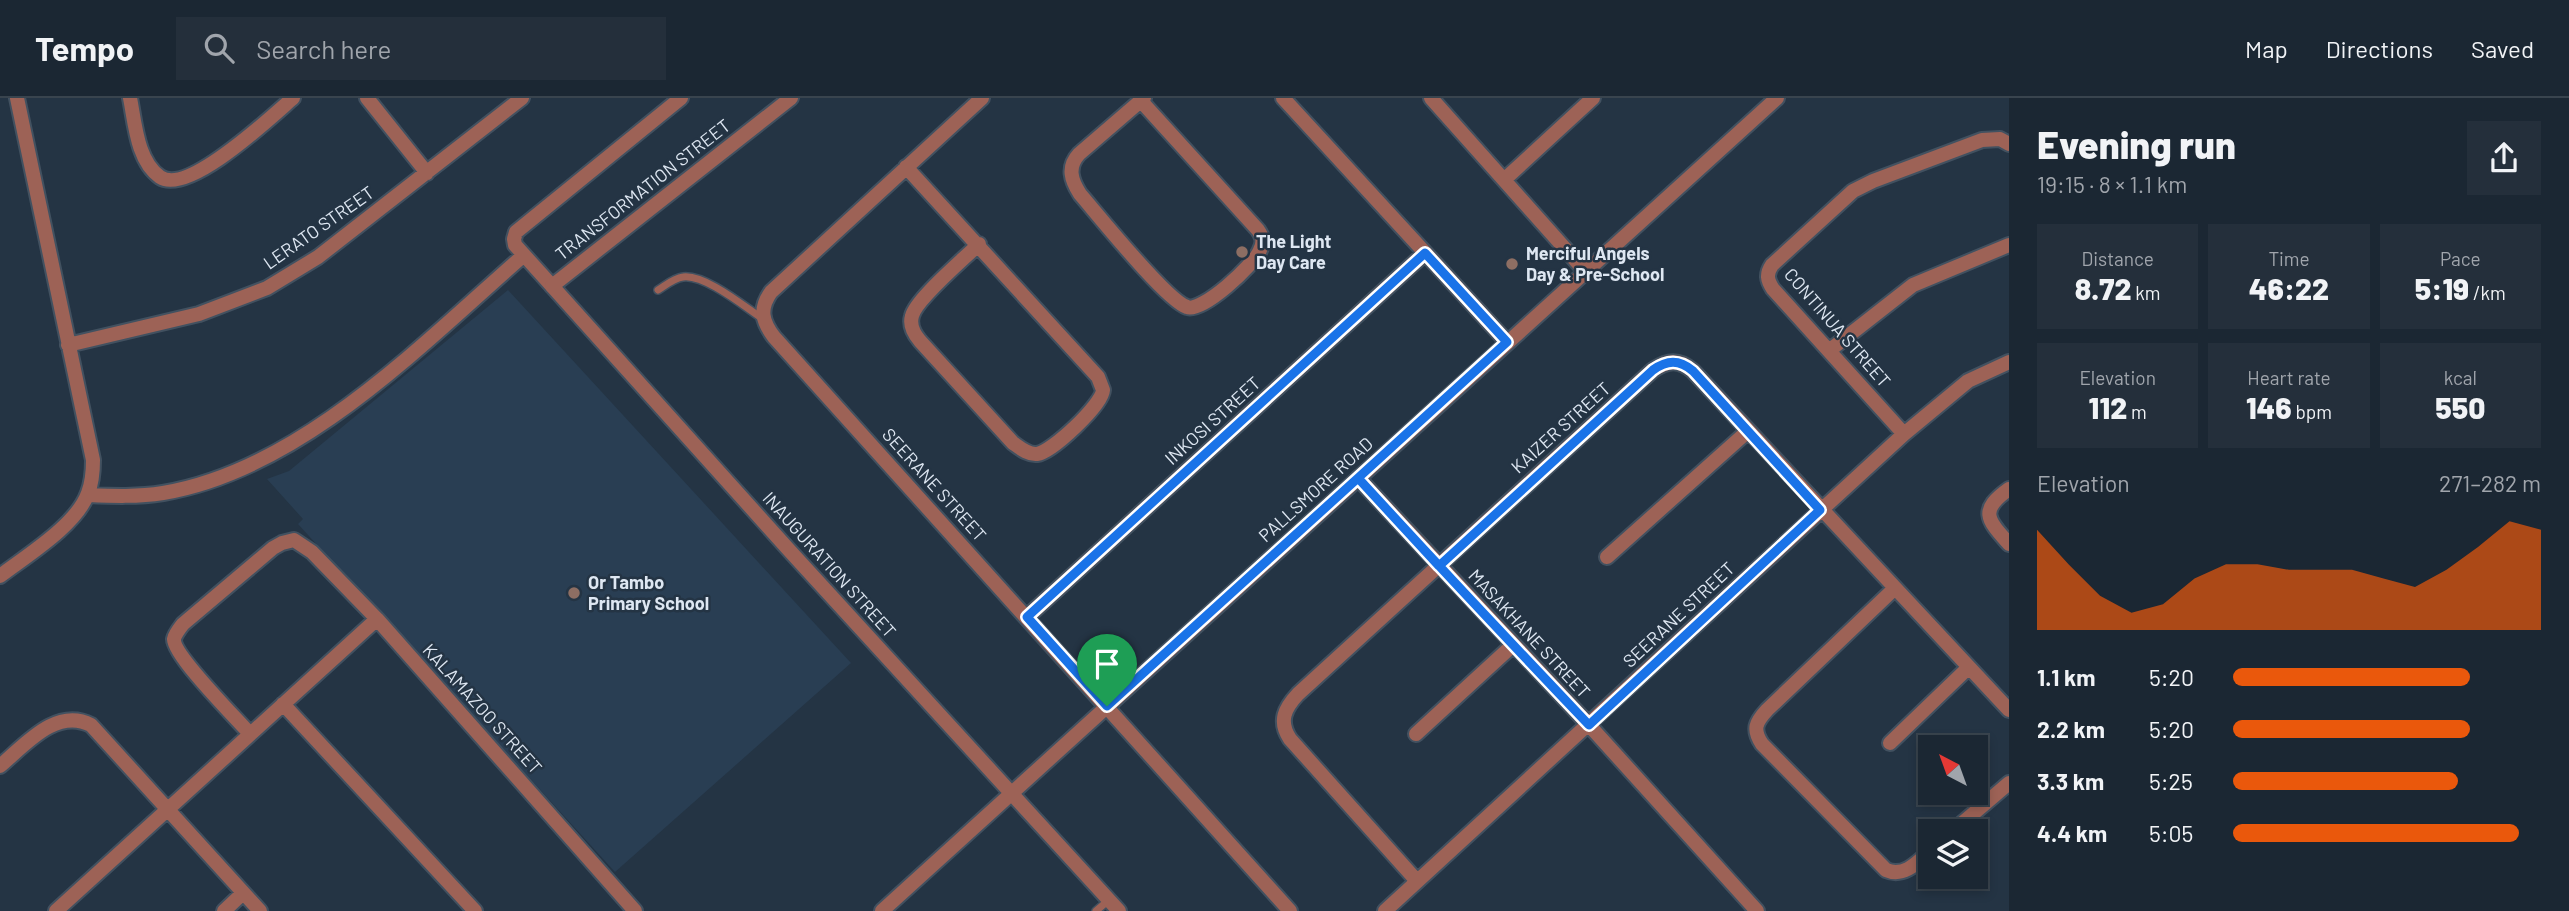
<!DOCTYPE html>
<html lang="en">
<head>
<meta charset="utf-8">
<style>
	:root { --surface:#1b2733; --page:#242f3b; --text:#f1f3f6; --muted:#a0a5ac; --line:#39444e; --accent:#ea580c }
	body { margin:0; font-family:Barlow,sans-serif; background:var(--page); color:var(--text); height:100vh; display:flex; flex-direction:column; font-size:26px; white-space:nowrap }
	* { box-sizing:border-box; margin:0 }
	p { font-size:23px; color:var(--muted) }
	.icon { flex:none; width:38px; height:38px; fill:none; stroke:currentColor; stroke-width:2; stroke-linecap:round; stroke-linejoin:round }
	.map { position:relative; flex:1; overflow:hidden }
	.sheet { display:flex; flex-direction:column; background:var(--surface); width:560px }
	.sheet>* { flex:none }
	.needle { width:46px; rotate:319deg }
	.controls { position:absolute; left:1918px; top:637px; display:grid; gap:14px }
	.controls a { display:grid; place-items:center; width:70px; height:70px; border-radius:0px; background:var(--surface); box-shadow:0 4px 10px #0003,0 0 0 2px var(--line); font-size:35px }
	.pin { position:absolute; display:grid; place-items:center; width:60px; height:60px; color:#fff; margin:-72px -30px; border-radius:50% 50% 50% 0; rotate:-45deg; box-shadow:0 0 7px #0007 }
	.pin .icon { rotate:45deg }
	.round { display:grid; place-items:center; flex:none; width:74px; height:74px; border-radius:0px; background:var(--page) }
	.head { display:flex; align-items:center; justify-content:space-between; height:119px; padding:0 28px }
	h1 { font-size:38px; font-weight:800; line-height:52px }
	.figures { display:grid; grid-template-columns:repeat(3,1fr); gap:10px; height:119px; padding:7px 28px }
	.figures div { display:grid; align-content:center; border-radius:0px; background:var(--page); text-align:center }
	.figures b { font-size:30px; font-weight:800 }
	.figures small { font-size:19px; font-weight:400 }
	.figures p { font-size:19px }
	.chart { height:196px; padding:14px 28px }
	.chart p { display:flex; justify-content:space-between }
	.chart svg { width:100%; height:126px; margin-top:7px; fill:var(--accent); opacity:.7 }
	ul { padding:0 28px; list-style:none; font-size:23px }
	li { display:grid; grid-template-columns:112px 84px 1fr; align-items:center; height:52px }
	li i { height:18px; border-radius:9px; background:var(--accent) }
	header { display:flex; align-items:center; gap:42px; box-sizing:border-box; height:98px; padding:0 35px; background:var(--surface); border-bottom:2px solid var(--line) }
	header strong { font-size:33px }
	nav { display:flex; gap:38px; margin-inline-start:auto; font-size:24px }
	.search { width:490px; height:63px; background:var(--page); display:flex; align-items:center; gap:18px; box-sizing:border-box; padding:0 24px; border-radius:0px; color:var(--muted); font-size:26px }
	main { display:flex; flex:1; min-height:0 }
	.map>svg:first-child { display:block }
	.built { fill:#293e53 }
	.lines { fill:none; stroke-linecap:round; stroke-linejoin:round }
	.service-casing { stroke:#425160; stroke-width:10 }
	.minor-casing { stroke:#425160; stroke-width:18 }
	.tertiary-casing { stroke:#425160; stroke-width:18 }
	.service { stroke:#9d6256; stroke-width:7 }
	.minor { stroke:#9d6256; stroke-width:14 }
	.tertiary { stroke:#9d6256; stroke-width:14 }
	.route-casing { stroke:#fff; stroke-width:14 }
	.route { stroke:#1a73e8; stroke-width:9 }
	.education-dot { fill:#8d6e63; stroke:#243444; stroke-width:2.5 }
	.labels { text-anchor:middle; stroke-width:5; stroke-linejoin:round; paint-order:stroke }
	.street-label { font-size:18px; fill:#dee7f2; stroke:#243444 }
	.poi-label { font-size:18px; font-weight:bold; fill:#dee7f2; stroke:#243444; text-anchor:start }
</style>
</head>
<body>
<header>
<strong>Tempo</strong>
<div class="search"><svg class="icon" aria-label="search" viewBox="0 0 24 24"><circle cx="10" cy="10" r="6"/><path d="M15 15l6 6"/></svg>Search here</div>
<nav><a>Map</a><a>Directions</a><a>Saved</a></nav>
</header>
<main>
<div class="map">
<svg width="2009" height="813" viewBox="0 0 2009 813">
	<rect width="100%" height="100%" fill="#243444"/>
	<path class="built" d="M 508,192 L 851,565 L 615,774 L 298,426 L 303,421 L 267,381 L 289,373 Z"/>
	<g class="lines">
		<defs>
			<path id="service" d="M 658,192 C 666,187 674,180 683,179 C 705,176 745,209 763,221
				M 1096,813 L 1109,802"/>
			<path id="minor" d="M 130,0 C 135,25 137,63 160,79 C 188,98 271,19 293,0
				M 367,0 L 427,75
				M 982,0 L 771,194 C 759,211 762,223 774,239 L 1290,813
				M 1283,0 L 1507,244
				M 1431,0 L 1585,173
				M 1141,3 L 1258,132 C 1263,139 1264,144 1260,152 C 1254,167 1202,215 1187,209 C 1166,202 1099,118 1080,96 C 1071,82 1067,69 1079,56 L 1144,0
				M 906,69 L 1098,279 L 1103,292 C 1102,307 1052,354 1037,356 C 1028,357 1020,350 1013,345 L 920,243 C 914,236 909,228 912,218 C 916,201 964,161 979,146
				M 1505,81 L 1593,0
				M 552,188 L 515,147 L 514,141 L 516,134 L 681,0
				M 68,247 L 199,216 L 267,190 L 318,159 L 522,0
				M 1830,252 L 1913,187 L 2009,147
				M 1904,336 L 1773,191 C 1767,182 1766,176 1772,167 L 1853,93 L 1873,83 L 1982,42 L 2000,41 L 2009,46
				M 1358,380 L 1589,627 L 1757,813
				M 2009,391 C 1978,413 1988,422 2009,446
				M 88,397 C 113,398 138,399 163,395 C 301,372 422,246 524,157
				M 1607,459 L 1748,333
				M 0,478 C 26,458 77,427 88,395 C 92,385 93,374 93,362 L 17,0
				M 1894,491 L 1767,612 C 1756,624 1752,631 1762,646 L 1886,772 C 1904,780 1918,764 1930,753
				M 1027,519 L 1425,155
				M 283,606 L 475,813
				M 250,636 C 237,621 173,557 174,541 C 175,536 180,530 183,526 L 273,450 L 282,445 L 294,442 L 312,454 L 377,521 L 635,813
				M 1416,636 L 1513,547
				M 1890,645 L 1968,570
				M 0,668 C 25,647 56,609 91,627 L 260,813
				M 1953,733 L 2009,685
				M 1417,783 L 1290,641 C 1278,623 1285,610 1298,596 L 1653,272 C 1668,262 1679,261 1693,273 L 2009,612
				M 56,813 L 377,521
				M 224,813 L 243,795
				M 1385,813 L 1904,336 L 1968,283 L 2009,264"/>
			<path id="tertiary" d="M 791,0 L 552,188 L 789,452 L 1119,813
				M 882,813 L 1777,0"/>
		</defs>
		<use href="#service" class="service-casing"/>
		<use href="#minor" class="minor-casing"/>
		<use href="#tertiary" class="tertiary-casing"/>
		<use href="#service" class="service"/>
		<use href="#minor" class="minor"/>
		<use href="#tertiary" class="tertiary"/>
	</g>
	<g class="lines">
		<defs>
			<path id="route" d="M 1107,608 L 1358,380 L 1439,468 L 1653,272 C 1667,262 1679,261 1693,273 L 1820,412 L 1589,627 C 1511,545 1434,463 1358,380 L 1507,244 L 1425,155 L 1027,519 L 1107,608"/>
		</defs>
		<use href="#route" class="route-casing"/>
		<use href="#route" class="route"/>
	</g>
	<g class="education-dot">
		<circle cx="1242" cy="154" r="7"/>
		<circle cx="1512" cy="166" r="7"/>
		<circle cx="574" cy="495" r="7"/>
	</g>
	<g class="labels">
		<g class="street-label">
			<text transform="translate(643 92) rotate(-38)" y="6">TRANSFORMATION STREET</text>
			<text transform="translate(319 130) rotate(-35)" y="6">LERATO STREET</text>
			<text transform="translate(1837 230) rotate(49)" y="6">CONTINUA STREET</text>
			<text transform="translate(1213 323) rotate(-42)" y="6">INKOSI STREET</text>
			<text transform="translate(1561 330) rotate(-42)" y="6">KAIZER STREET</text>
			<text transform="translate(934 387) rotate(48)" y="6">SEERANE STREET</text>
			<text transform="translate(1316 392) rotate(-42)" y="6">PALLSMORE ROAD</text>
			<text transform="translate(829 467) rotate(48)" y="6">INAUGURATION STREET</text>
			<text transform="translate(1679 517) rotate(-43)" y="6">SEERANE STREET</text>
			<text transform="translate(1529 536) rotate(47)" y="6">MASAKHANE STREET</text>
			<text transform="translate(482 611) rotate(48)" y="6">KALAMAZOO STREET</text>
		</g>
		<g class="poi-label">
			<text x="1256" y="150">The Light<tspan x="1256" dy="21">Day Care</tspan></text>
			<text x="1526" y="162">Merciful Angels<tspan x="1526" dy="21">Day &amp; Pre-School</tspan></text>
			<text x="588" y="491">Or Tambo<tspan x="588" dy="21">Primary School</tspan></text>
		</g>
	</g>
</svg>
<div class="controls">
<a><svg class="needle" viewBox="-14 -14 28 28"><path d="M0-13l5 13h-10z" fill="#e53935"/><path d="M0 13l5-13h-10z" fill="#a0a5ac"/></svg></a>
<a><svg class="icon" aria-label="layers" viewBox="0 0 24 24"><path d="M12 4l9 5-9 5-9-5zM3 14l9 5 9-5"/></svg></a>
</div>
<div class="pin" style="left:1107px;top:608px;background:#1e9e55"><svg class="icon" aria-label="arrive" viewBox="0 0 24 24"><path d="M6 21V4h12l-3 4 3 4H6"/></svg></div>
</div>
<section class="sheet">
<div class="head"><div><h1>Evening run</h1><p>19:15 · 8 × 1.1 km</p></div><a class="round"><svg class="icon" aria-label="share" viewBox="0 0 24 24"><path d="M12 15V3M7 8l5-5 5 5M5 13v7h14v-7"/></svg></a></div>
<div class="figures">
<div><p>Distance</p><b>8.72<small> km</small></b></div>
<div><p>Time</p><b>46:22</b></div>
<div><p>Pace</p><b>5:19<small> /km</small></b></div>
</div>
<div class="figures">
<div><p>Elevation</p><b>112<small> m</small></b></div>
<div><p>Heart rate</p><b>146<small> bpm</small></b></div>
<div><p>kcal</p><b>550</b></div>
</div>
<div class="chart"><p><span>Elevation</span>271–282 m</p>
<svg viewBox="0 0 160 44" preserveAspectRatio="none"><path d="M0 44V9L10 21L20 32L30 38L40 35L50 26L60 21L70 21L80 23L90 23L100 23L110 26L120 29L130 23L140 15L150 6L160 9V44z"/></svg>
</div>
<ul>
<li><b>1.1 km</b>5:20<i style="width:77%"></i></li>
<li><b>2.2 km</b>5:20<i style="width:77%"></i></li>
<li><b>3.3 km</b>5:25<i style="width:73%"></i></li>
<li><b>4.4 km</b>5:05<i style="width:93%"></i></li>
</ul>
</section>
</main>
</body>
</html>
